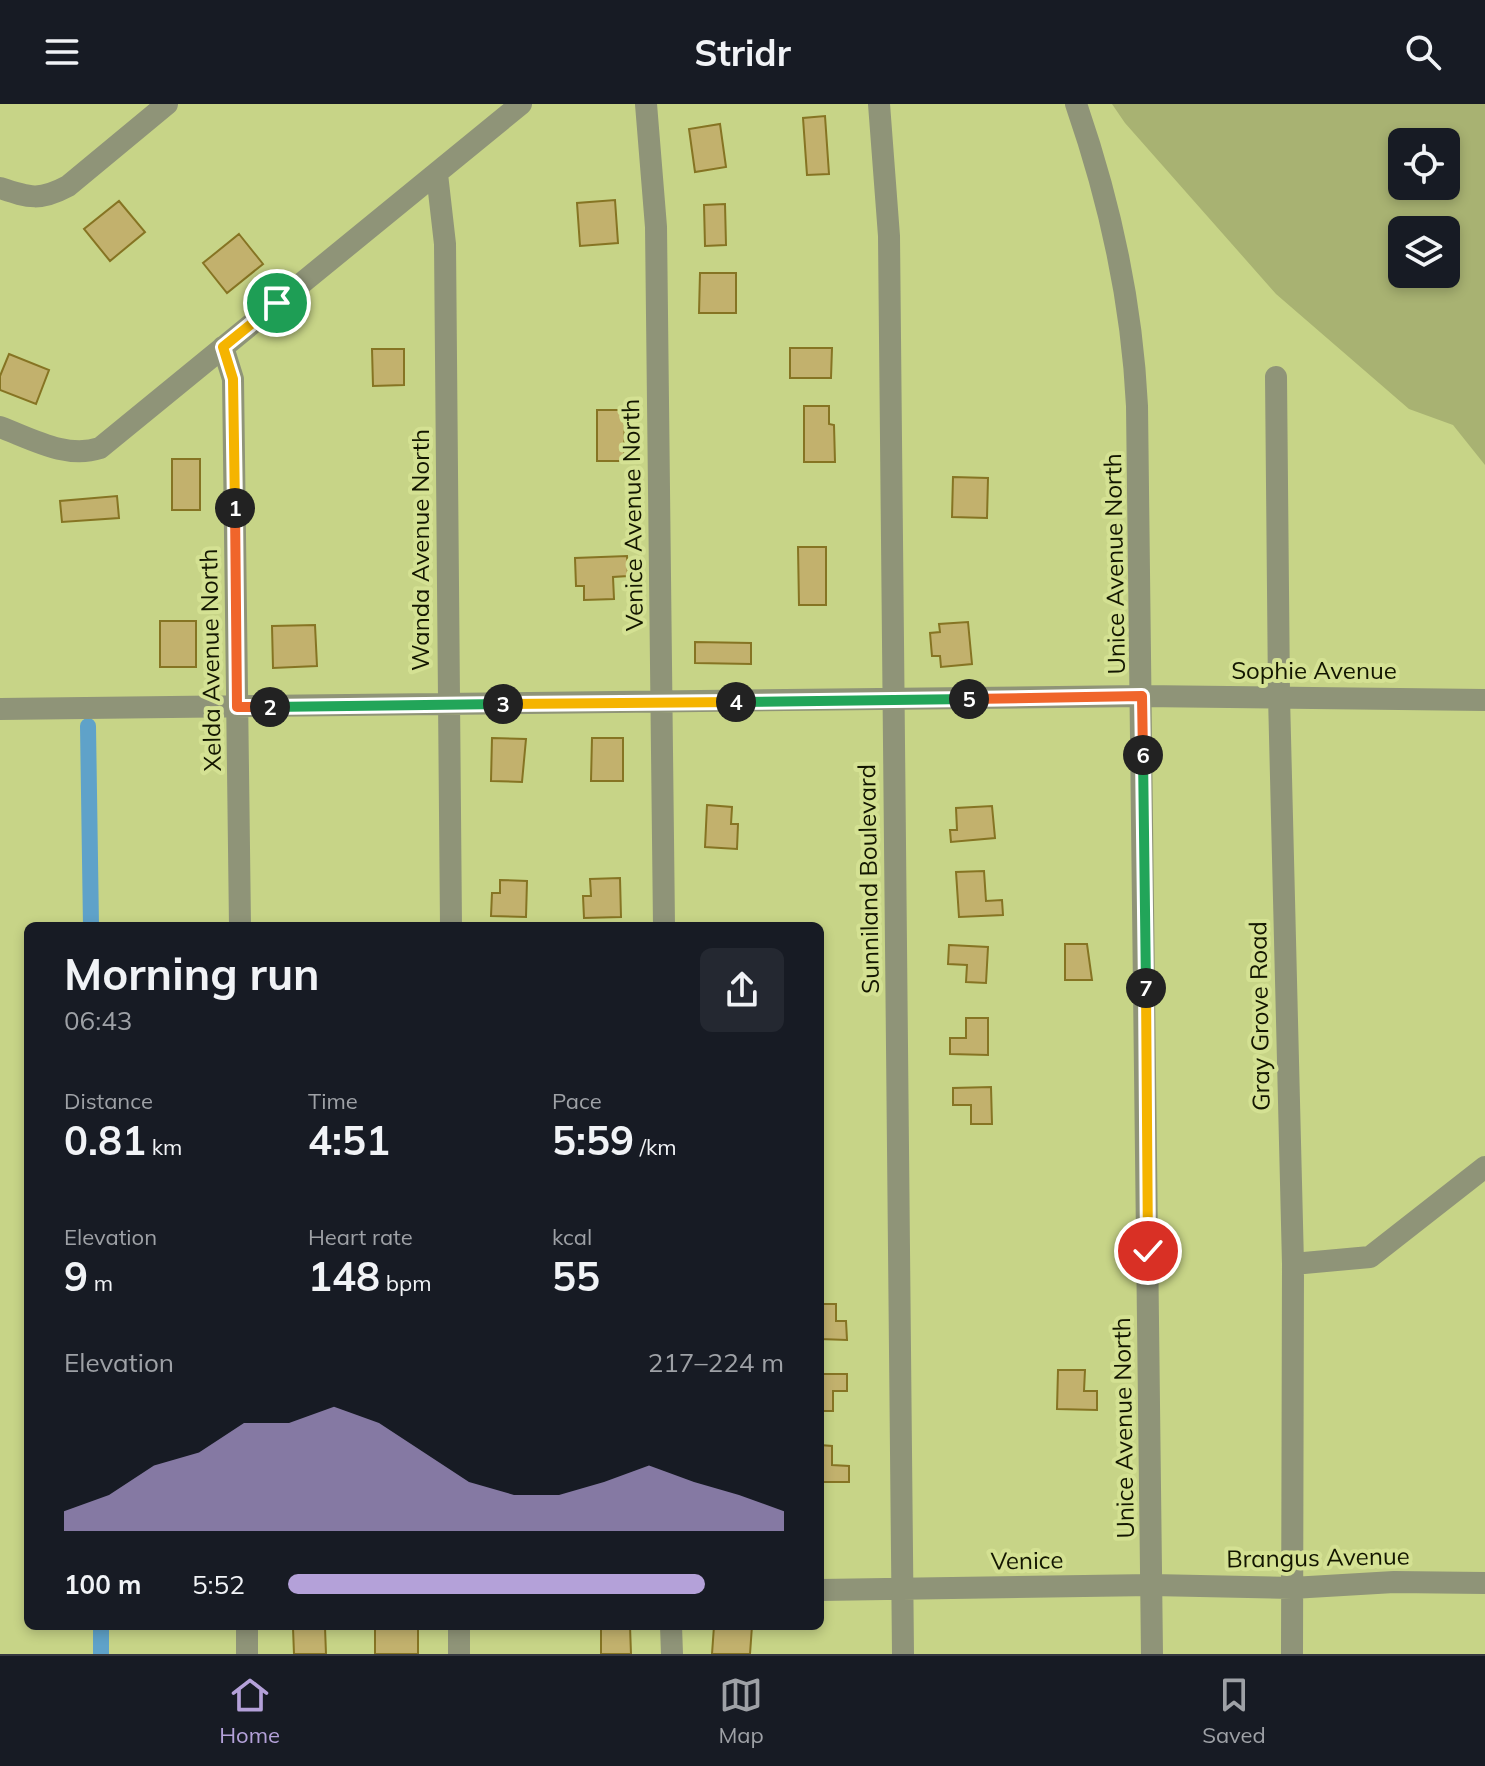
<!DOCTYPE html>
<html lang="en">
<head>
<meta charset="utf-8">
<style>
	:root { --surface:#171b24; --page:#242831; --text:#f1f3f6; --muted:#9ea1a6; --line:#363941; --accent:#b4a1d9 }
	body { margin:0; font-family:Mulish,sans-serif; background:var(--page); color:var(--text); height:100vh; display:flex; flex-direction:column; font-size:30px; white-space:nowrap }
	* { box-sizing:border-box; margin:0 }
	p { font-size:26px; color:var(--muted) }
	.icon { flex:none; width:44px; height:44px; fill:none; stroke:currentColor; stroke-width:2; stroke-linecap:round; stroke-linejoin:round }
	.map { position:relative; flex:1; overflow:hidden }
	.panel { position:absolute; left:24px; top:818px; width:800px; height:708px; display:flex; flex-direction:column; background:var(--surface); border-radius:12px; box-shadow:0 4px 12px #0003 }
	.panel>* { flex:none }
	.tools { position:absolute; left:1388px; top:24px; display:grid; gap:16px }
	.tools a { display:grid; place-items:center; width:72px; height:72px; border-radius:12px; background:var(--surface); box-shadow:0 4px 12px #0003; font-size:40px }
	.pin { position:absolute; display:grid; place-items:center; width:68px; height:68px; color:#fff; margin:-34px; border:4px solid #fff; border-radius:50%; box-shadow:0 2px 8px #0007 }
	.km { position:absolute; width:40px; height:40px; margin:-20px; border-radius:50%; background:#222; color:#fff; font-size:22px; line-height:40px; text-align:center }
	.round { display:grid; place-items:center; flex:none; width:84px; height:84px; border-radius:12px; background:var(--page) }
	.overview { display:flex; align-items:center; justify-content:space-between; height:136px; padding:0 40px }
	h1 { font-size:44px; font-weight:700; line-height:60px }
	.stats { display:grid; grid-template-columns:repeat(3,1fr); gap:12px; height:136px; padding:8px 40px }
	.stats div { display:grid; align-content:center }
	.stats b { font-size:40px; font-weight:700 }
	.stats small { font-size:22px; font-weight:400 }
	.stats p { font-size:22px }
	.chart { height:224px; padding:16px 40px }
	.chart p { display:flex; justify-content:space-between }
	.chart svg { width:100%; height:144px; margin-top:8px; fill:var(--accent); opacity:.7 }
	ul { padding:0 40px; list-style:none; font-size:26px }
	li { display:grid; grid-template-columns:128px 96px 1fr; align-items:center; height:60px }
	li i { height:20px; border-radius:10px; background:var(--accent) }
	header { display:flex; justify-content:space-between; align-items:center; height:104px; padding:0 40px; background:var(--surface); font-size:36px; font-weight:700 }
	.tab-bar { display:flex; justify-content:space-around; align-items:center; height:112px; border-top:2px solid var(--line); background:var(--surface); font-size:22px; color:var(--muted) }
	.tab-bar a { display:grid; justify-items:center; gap:4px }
	.tab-bar .current { color:var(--accent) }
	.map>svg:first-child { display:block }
	.green { fill:#a8b272; fill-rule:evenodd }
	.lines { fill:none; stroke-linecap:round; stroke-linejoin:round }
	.canal { stroke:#5fa2c9; stroke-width:16 }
	.building { fill:#c2b16d; stroke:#867423; stroke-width:2 }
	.minor { stroke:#8f9478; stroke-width:22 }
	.split-1-casing { stroke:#fff; stroke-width:16 }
	.split-2-casing { stroke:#fff; stroke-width:16 }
	.split-3-casing { stroke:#fff; stroke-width:16 }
	.split-4-casing { stroke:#fff; stroke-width:16 }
	.split-5-casing { stroke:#fff; stroke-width:16 }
	.split-6-casing { stroke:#fff; stroke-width:16 }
	.split-7-casing { stroke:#fff; stroke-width:16 }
	.split-8-casing { stroke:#fff; stroke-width:16 }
	.split-1 { stroke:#f5b400; stroke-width:10 }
	.split-2 { stroke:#f0652b; stroke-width:10 }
	.split-3 { stroke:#22a559; stroke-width:10 }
	.split-4 { stroke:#f5b400; stroke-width:10 }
	.split-5 { stroke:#22a559; stroke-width:10 }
	.split-6 { stroke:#f0652b; stroke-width:10 }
	.split-7 { stroke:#22a559; stroke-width:10 }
	.split-8 { stroke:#f5b400; stroke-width:10 }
	.labels { text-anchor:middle; stroke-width:8; stroke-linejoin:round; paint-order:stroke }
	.street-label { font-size:24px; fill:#131600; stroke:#d4e193 }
</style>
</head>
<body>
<header><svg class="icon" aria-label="menu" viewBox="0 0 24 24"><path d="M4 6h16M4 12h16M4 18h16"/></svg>Stridr<svg class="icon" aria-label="search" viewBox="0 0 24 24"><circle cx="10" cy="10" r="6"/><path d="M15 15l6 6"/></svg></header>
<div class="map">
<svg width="1485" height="1550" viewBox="0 0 1485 1550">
	<rect width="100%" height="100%" fill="#c7d487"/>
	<path class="green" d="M 1112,0 L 1485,0 L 1485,361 L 1453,321 L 1409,305 L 1276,190 L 1125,19 ZM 1402,38 L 1446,38 L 1446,82 L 1402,82 ZM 1402,126 L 1446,126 L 1446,170 L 1402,170 Z"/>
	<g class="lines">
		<path class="canal" d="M 88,622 L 91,822
			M 101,1522 L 101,1550"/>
	</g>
	<path class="building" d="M 825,12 L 829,70 L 807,71 L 803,14 Z
		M 720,20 L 726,63 L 695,68 L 689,25 Z
		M 615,96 L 618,139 L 580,142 L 577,99 Z
		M 119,97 L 145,128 L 110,157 L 84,125 Z
		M 725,100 L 726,141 L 705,142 L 704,101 Z
		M 239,130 L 263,160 L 227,189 L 203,159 Z
		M 700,169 L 736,169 L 736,209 L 699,209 Z
		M 790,244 L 832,244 L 831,274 L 790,274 Z
		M 372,245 L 404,245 L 404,281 L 373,282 Z
		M 9,250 L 49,266 L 36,300 L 0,286 L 0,272 Z
		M 804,302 L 829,302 L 829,320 L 834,321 L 835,358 L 804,358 Z
		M 597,306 L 625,306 L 624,357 L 597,357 Z
		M 172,355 L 200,355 L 200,406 L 172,406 Z
		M 953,373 L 988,374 L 987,414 L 952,413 Z
		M 117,392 L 119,414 L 62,418 L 60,397 Z
		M 798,443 L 826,443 L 826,501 L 799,501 Z
		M 627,452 L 628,472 L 613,473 L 614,495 L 584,496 L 584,482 L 576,482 L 575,454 Z
		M 160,517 L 196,517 L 196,563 L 160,563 Z
		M 968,518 L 972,560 L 941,563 L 940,552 L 932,552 L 930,529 L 940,528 L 939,520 Z
		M 315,521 L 317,562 L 273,564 L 272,522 Z
		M 695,538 L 751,539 L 751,560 L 695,559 Z
		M 492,634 L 526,635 L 522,678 L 491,677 Z
		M 592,634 L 623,634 L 623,677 L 591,677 Z
		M 707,701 L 732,703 L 731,720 L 738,720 L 737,745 L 705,743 Z
		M 992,702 L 995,734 L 951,738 L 950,726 L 957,726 L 956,704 Z
		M 984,767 L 986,797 L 1002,796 L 1003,811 L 959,813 L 956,768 Z
		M 620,774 L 621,813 L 584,814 L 583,792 L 591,792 L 590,775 Z
		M 500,776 L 527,777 L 526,813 L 491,812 L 492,789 L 500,789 Z
		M 1065,840 L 1087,840 L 1092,876 L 1065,876 Z
		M 949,841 L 988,843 L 986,879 L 966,878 L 967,861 L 948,860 Z
		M 966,914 L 988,914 L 988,951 L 950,950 L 950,934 L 966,934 Z
		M 991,983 L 992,1020 L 971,1020 L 971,1001 L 953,1001 L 953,984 Z
		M 820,1200 L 836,1200 L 836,1217 L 846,1217 L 847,1236 L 820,1235 Z
		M 1058,1266 L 1085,1266 L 1084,1287 L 1097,1287 L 1097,1306 L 1057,1305 Z
		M 820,1270 L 847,1270 L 847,1287 L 833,1287 L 833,1307 L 820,1307 Z
		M 820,1341 L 832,1342 L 832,1361 L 849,1362 L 849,1378 L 820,1378 Z
		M 375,1522 L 418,1522 L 418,1550 L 375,1550 Z
		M 601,1522 L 630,1522 L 631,1550 L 601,1550 Z
		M 714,1522 L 752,1522 L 750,1550 L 712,1550 Z
		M 325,1523 L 326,1550 L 294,1550 L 293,1524 Z"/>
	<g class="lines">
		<path class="minor" d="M 646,0 L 656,123 L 664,822
			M 879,0 L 889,132 L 903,1550
			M 1076,0 C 1110,98 1132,198 1137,302 L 1152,1550
			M 437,70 L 445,140 L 451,822
			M 0,84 C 30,94 40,97 68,82 L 167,0
			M 223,243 L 233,275 L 240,822
			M 1276,273 L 1279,592 L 1293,1160 L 1292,1550
			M 0,323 C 32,335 66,355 100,344 L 521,0
			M 0,605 L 1142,592 L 1485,596
			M 1293,1160 L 1370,1153 L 1485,1063
			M 820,1486 L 1152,1481 L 1292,1484 L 1394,1478 L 1485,1479
			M 247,1522 L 247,1550
			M 459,1522 L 459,1550
			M 671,1522 L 672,1550"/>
	</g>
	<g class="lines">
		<defs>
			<path id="split-1" d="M 235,404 L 233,275 L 223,243 L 277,199"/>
			<path id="split-2" d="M 235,404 L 237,603 L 270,603"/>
			<path id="split-3" d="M 270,603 L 503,600"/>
			<path id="split-4" d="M 503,600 L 736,598"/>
			<path id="split-5" d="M 736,598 L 969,595"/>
			<path id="split-6" d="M 969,595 L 1142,592 L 1143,651"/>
			<path id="split-7" d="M 1143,651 L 1146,884"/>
			<path id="split-8" d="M 1146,884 L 1148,1147"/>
		</defs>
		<use href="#split-1" class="split-1-casing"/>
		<use href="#split-2" class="split-2-casing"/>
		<use href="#split-3" class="split-3-casing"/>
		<use href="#split-4" class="split-4-casing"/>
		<use href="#split-5" class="split-5-casing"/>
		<use href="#split-6" class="split-6-casing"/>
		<use href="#split-7" class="split-7-casing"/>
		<use href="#split-8" class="split-8-casing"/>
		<use href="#split-1" class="split-1"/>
		<use href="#split-2" class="split-2"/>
		<use href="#split-3" class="split-3"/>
		<use href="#split-4" class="split-4"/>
		<use href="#split-5" class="split-5"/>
		<use href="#split-6" class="split-6"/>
		<use href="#split-7" class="split-7"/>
		<use href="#split-8" class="split-8"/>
	</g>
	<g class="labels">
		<g class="street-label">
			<text transform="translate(633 411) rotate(-91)" y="8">Venice Avenue North</text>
			<text transform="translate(421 446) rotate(-90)" y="8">Wanda Avenue North</text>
			<text transform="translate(1115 460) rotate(-91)" y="8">Unice Avenue North</text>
			<text transform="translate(211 556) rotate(-91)" y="8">Xelda Avenue North</text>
			<text x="1314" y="575">Sophie Avenue</text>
			<text transform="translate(869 775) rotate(-91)" y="8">Sunniland Boulevard</text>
			<text transform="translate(1260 912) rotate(-91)" y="8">Gray Grove Road</text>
			<text transform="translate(1124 1324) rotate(-91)" y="8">Unice Avenue North</text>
			<text transform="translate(1318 1454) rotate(-1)" y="8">Brangus Avenue</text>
			<text transform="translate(1027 1457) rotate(-1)" y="8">Venice</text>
		</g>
	</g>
</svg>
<div class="tools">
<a><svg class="icon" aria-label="locate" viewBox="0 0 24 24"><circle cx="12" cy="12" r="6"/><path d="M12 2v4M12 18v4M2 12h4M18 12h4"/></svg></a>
<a><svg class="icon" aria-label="layers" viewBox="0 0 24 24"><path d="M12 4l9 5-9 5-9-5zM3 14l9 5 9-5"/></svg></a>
</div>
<div class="pin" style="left:277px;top:199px;background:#1e9e55"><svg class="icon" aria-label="arrive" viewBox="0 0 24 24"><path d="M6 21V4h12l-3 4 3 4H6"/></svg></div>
<div class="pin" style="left:1148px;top:1147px;background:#d93025"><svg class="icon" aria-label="check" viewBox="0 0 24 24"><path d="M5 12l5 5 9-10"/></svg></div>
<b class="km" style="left:235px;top:404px">1</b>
<b class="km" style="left:270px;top:603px">2</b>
<b class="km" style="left:503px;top:600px">3</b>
<b class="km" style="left:736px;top:598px">4</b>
<b class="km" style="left:969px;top:595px">5</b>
<b class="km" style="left:1143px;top:651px">6</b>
<b class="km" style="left:1146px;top:884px">7</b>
<section class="panel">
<div class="overview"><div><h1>Morning run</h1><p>06:43</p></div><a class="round"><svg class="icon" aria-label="share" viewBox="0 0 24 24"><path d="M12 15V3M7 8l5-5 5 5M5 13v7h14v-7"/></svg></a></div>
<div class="stats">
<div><p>Distance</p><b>0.81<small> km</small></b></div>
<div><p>Time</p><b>4:51</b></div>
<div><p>Pace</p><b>5:59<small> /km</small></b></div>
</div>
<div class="stats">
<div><p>Elevation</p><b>9<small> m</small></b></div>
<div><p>Heart rate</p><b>148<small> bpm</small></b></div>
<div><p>kcal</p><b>55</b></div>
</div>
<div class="chart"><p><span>Elevation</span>217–224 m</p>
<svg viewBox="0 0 160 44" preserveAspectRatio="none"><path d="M0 44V38L10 33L20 24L30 20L40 11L50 11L60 6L70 11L80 20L90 29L100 33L110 33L120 29L130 24L140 29L150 33L160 38V44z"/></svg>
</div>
<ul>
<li><b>100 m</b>5:52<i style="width:84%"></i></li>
</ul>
</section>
</div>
<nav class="tab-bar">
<a class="current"><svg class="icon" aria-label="home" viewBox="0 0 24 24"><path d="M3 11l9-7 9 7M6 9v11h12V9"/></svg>Home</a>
<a><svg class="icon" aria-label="map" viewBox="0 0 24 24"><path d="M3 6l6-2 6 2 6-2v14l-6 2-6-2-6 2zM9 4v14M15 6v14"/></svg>Map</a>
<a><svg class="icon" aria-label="saved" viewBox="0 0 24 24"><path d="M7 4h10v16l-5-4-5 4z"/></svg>Saved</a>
</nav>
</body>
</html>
